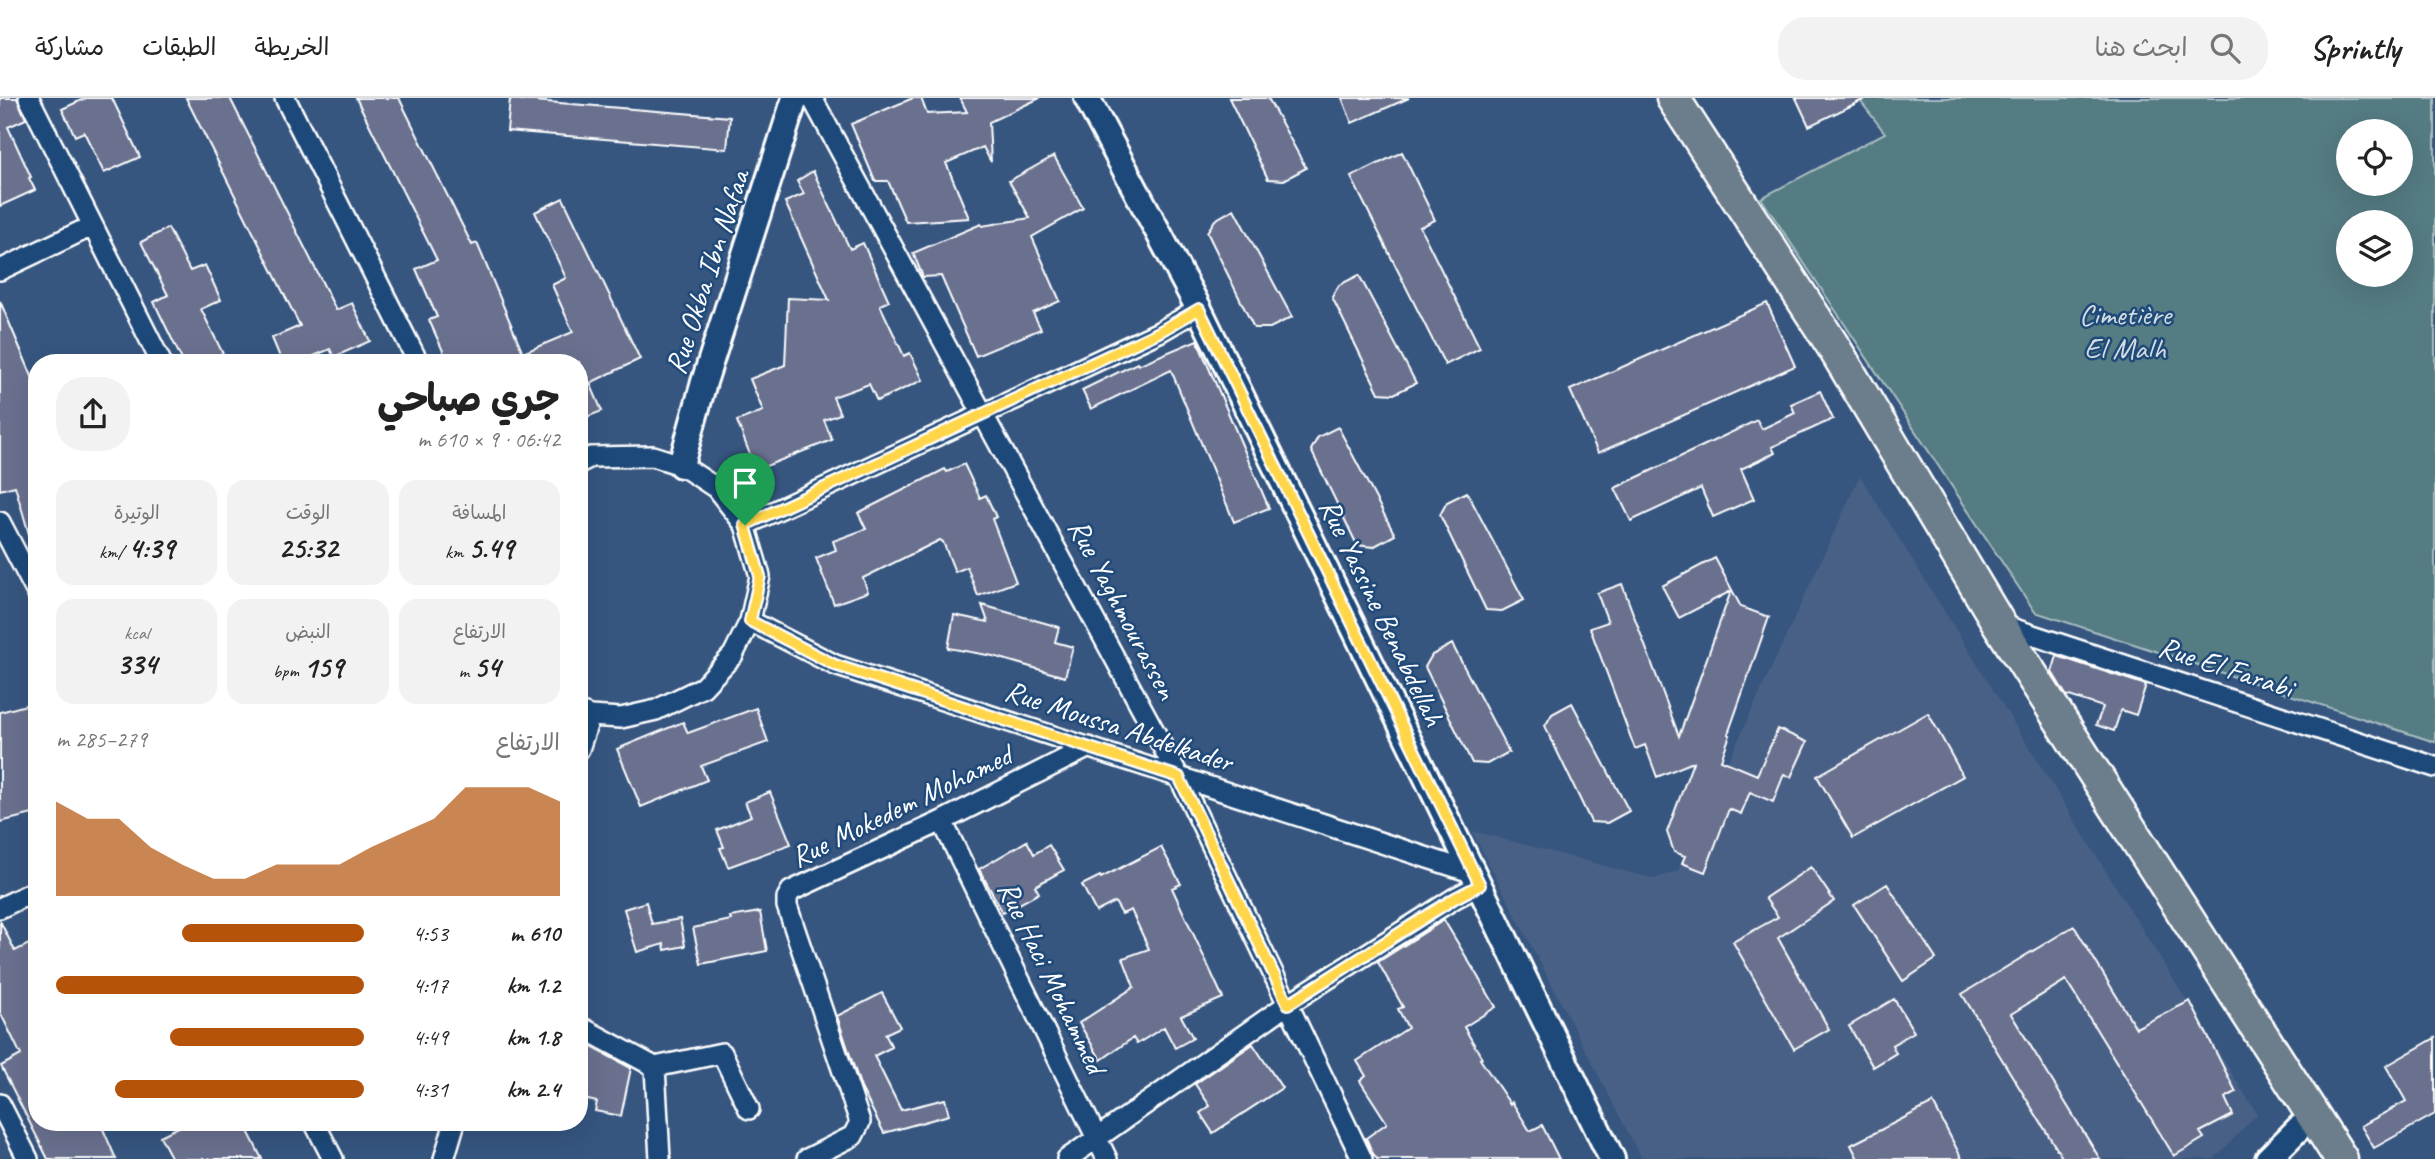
<!DOCTYPE html>
<html lang="ar">
<head>
<meta charset="utf-8">
<style>
	:root { --surface:#fff; --page:#f2f2f2; --text:#222; --muted:#767676; --line:#e0e0e0; --accent:#b45309 }
	body { margin:0; font-family:Caveat,"Playpen Sans Arabic",sans-serif; background:var(--page); color:var(--text); direction:rtl; height:100vh; display:flex; flex-direction:column; font-size:26px; white-space:nowrap }
	* { box-sizing:border-box; margin:0 }
	p { font-size:23px; color:var(--muted) }
	.icon { flex:none; width:38px; height:38px; fill:none; stroke:currentColor; stroke-width:2; stroke-linecap:round; stroke-linejoin:round }
	.map { position:relative; flex:1; overflow:hidden; direction:ltr }
	.details { position:absolute; left:28px; top:256px; width:560px; height:777px; display:flex; flex-direction:column; background:var(--surface); border-radius:28px; box-shadow:0 7px 28px #0002; direction:rtl }
	.details>* { flex:none }
	.fabs { position:absolute; left:2336px; top:21px; display:grid; gap:14px }
	.fabs a { display:grid; place-items:center; width:77px; height:77px; border-radius:50%; background:var(--surface); box-shadow:0 7px 28px #0002; font-size:35px }
	.pin { position:absolute; display:grid; place-items:center; width:60px; height:60px; color:#fff; margin:-72px -30px; border-radius:50% 50% 50% 0; rotate:-45deg; box-shadow:0 0 7px #0007 }
	.pin .icon { rotate:45deg }
	.round { display:grid; place-items:center; flex:none; width:74px; height:74px; border-radius:28px; background:var(--page) }
	.head { display:flex; align-items:center; justify-content:space-between; height:119px; padding:0 28px }
	h1 { font-size:38px; font-weight:700; line-height:52px }
	.metrics { display:grid; grid-template-columns:repeat(3,1fr); gap:10px; height:119px; padding:7px 28px }
	.metrics div { display:grid; align-content:center; border-radius:18px; background:var(--page); text-align:center }
	.metrics b { font-size:30px; font-weight:700 }
	.metrics small { font-size:19px; font-weight:400 }
	.metrics p { font-size:19px }
	.chart { height:196px; padding:14px 28px }
	.chart p { display:flex; justify-content:space-between }
	.chart svg { width:100%; height:126px; margin-top:7px; fill:var(--accent); opacity:.7 }
	ul { padding:0 28px; list-style:none; font-size:23px }
	li { display:grid; grid-template-columns:112px 84px 1fr; align-items:center; height:52px }
	li i { height:18px; border-radius:9px; background:var(--accent) }
	header { display:flex; align-items:center; gap:42px; box-sizing:border-box; height:98px; padding:0 35px; background:var(--surface); border-bottom:2px solid var(--line) }
	header strong { font-size:33px }
	nav { display:flex; gap:38px; margin-inline-start:auto; font-size:24px }
	.search { width:490px; height:63px; background:var(--page); display:flex; align-items:center; gap:18px; box-sizing:border-box; padding:0 24px; border-radius:28px; color:var(--muted); font-size:26px }
	.map>svg:first-child { display:block }
	.built { fill:#4a6186 }
	.green { fill:#547c83; stroke:#aabec1; stroke-width:2; fill-rule:evenodd }
	.building { fill:#6a718f; stroke:#fff; stroke-width:2 }
	.lines { fill:none; stroke-linecap:round; stroke-linejoin:round }
	.minor-casing { stroke:#fff; stroke-width:24 }
	.tertiary-casing { stroke:#fff; stroke-width:30 }
	.primary-casing { stroke:#fff; stroke-width:37 }
	.minor { stroke:#1f4a7a; stroke-width:19 }
	.tertiary { stroke:#1f4a7a; stroke-width:24 }
	.primary { stroke:#6c7d8b; stroke-width:32 }
	.route-casing { stroke:#fff; stroke-width:14 }
	.route { stroke:#ffd54a; stroke-width:9 }
	.labels { text-anchor:middle; stroke-width:5; stroke-linejoin:round; paint-order:stroke }
	.street-label { font-size:30px; fill:#fff; stroke:#1f4a7a }
	.park-label { font-size:30px; fill:#d4dee0; stroke:#1f4a7a }
</style>
</head>
<body>
<header>
<strong>Sprintly</strong>
<div class="search"><svg class="icon" aria-label="search" viewBox="0 0 24 24"><circle cx="10" cy="10" r="6"/><path d="M15 15l6 6"/></svg>ابحث هنا</div>
<nav><a>الخريطة</a><a>الطبقات</a><a>مشاركة</a></nav>
</header>
<div class="map">
<svg width="2435" height="1061" viewBox="0 0 2435 1061">
	<rect width="100%" height="100%" fill="#365680"/>
	<filter id="ink" filterUnits="userSpaceOnUse"><feTurbulence type="fractalNoise" baseFrequency=".0143" numOctaves="2"/><feDisplacementMap in="SourceGraphic" scale="14" xChannelSelector="R" yChannelSelector="G"/><feConvolveMatrix kernelMatrix="1 2 1 2 8 2 1 2 1" color-interpolation-filters="sRGB"/></filter>
	<g filter="url(#ink)">
		<path class="built" d="M 1860,378 L 2257,1016 L 2214,1061 L 1642,1061 L 1472,733 L 1654,781 L 1678,773 Z"/>
		<path class="green" d="M 1858,0 L 2435,0 L 2435,644 L 2035,514 L 1761,100 L 1885,35 ZM 2348,33 L 2401,33 L 2401,86 L 2348,86 ZM 2348,124 L 2401,124 L 2401,177 L 2348,177 Z"/>
		<path class="building" d="M 0,0 L 17,0 L 26,21 L 8,29 L 31,79 L 29,80 L 35,92 L 0,108 Z
			M 86,0 L 112,0 L 140,59 L 104,75 L 84,34 L 75,38 L 62,11 Z
			M 186,0 L 230,0 L 336,212 L 352,205 L 370,243 L 334,259 L 330,251 L 300,264 L 282,264 L 272,240 L 300,228 Z
			M 356,0 L 399,0 L 472,147 L 477,145 L 523,255 L 573,234 L 552,187 L 566,180 L 535,114 L 563,100 L 640,261 L 590,285 L 602,313 L 579,322 L 579,264 L 448,264 L 429,222 L 437,219 L 416,171 L 437,162 Z
			M 913,0 L 921,0 L 927,16 L 967,14 L 960,0 L 1040,0 L 989,24 L 991,64 L 983,49 L 946,65 L 969,120 L 906,124 L 888,83 L 875,83 L 851,26 Z
			M 1229,0 L 1268,0 L 1306,70 L 1284,82 L 1268,81 Z
			M 1342,0 L 1409,0 L 1352,25 Z
			M 1796,0 L 1867,0 L 1809,28 Z
			M 510,1 L 730,19 L 727,51 L 507,33 Z
			M 1402,54 L 1435,122 L 1420,129 L 1480,250 L 1445,267 L 1351,79 Z
			M 1054,58 L 1083,110 L 1032,139 L 1060,203 L 1033,215 L 1041,231 L 976,258 L 941,178 L 923,179 L 913,155 L 981,126 L 982,128 L 1030,120 L 1009,83 Z
			M 813,73 L 850,151 L 863,145 L 889,203 L 880,207 L 904,258 L 910,255 L 923,282 L 877,303 L 869,286 L 833,299 L 840,316 L 824,322 L 832,342 L 756,372 L 737,323 L 763,313 L 750,281 L 785,267 L 788,200 L 829,202 L 785,104 L 804,96 L 797,83 Z
			M 1234,111 L 1292,219 L 1270,230 L 1254,230 L 1207,134 L 1215,122 Z
			M 168,130 L 190,173 L 205,167 L 221,202 L 201,211 L 227,264 L 183,264 L 154,204 L 168,197 L 141,144 Z
			M 1359,177 L 1416,285 L 1394,296 L 1379,295 L 1332,199 L 1339,187 Z
			M 0,203 L 37,290 L 37,443 L 31,443 L 15,388 L 0,392 Z
			M 1767,205 L 1795,268 L 1598,355 L 1570,292 Z
			M 1197,242 L 1269,410 L 1234,424 L 1171,272 L 1091,311 L 1082,292 L 1137,265 L 1138,267 Z
			M 1820,293 L 1833,321 L 1772,349 L 1775,355 L 1741,371 L 1754,401 L 1713,419 L 1701,390 L 1631,423 L 1615,390 L 1757,322 L 1762,331 L 1795,315 L 1791,306 Z
			M 1338,329 L 1395,437 L 1373,449 L 1357,447 L 1311,352 L 1318,339 Z
			M 964,366 L 980,400 L 986,397 L 996,419 L 992,421 L 1016,484 L 978,498 L 967,469 L 955,474 L 943,444 L 940,442 L 863,480 L 868,494 L 834,506 L 816,460 L 836,452 L 833,443 L 866,431 L 858,415 L 945,371 L 947,374 Z
			M 1467,394 L 1524,502 L 1502,513 L 1486,512 L 1440,417 L 1447,404 Z
			M 1715,460 L 1741,509 L 1769,519 L 1728,636 L 1730,637 L 1721,662 L 1757,677 L 1778,631 L 1807,644 L 1791,679 L 1784,676 L 1773,704 L 1750,694 L 1741,716 L 1729,711 L 1705,774 L 1682,765 L 1685,758 L 1674,754 L 1667,734 L 1693,664 L 1657,679 L 1645,647 L 1635,651 L 1590,530 L 1608,524 L 1597,495 L 1622,486 L 1679,638 L 1731,493 L 1679,520 L 1662,488 Z
			M 982,507 L 1059,529 L 1055,544 L 1073,549 L 1065,579 L 993,558 L 948,550 L 954,517 L 988,524 Z
			M 1452,546 L 1509,654 L 1487,666 L 1472,665 L 1425,569 L 1432,557 Z
			M 2057,558 L 2146,587 L 2136,617 L 2121,612 L 2114,633 L 2096,627 L 2103,609 L 2066,597 L 2052,574 Z
			M 37,604 L 37,715 L 0,724 L 0,614 Z
			M 1572,605 L 1629,713 L 1607,725 L 1591,724 L 1545,628 L 1552,616 Z
			M 756,610 L 768,644 L 701,668 L 707,682 L 641,709 L 617,651 L 683,624 L 688,635 Z
			M 1928,615 L 1963,678 L 1853,740 L 1817,678 Z
			M 770,694 L 791,746 L 728,769 L 720,750 L 724,749 L 717,732 L 751,718 L 745,704 Z
			M 1027,743 L 1034,756 L 1049,747 L 1064,772 L 1035,788 L 1039,795 L 1003,815 L 979,771 Z
			M 1161,749 L 1181,786 L 1172,790 L 1223,900 L 1181,918 L 1193,940 L 1175,950 L 1164,929 L 1137,946 L 1133,940 L 1101,962 L 1079,925 L 1134,889 L 1123,860 L 1149,851 L 1131,812 L 1122,816 L 1115,804 L 1096,814 L 1082,787 L 1100,778 L 1101,780 Z
			M 1811,769 L 1834,803 L 1778,840 L 1829,931 L 1794,951 L 1733,844 L 1778,819 L 1765,800 Z
			M 1887,786 L 1936,861 L 1903,883 L 1854,807 Z
			M 646,804 L 652,826 L 680,821 L 685,848 L 665,852 L 664,846 L 637,854 L 624,811 Z
			M 760,814 L 767,853 L 701,866 L 693,830 L 731,822 L 730,819 Z
			M 1444,822 L 1496,909 L 1464,929 L 1482,960 L 1480,961 L 1510,1006 L 1512,1004 L 1530,1033 L 1542,1027 L 1559,1061 L 1377,1061 L 1372,1054 L 1366,1040 L 1387,1025 L 1360,983 L 1366,978 L 1357,963 L 1408,930 L 1398,911 L 1403,909 L 1378,864 Z
			M 0,823 L 15,853 L 37,842 L 37,1024 L 100,1024 L 116,1061 L 48,1061 L 1,968 L 21,957 L 0,914 Z
			M 2074,828 L 2136,930 L 2190,903 L 2236,994 L 2225,1000 L 2233,1017 L 2200,1034 L 2204,1040 L 2174,1058 L 2066,882 L 2011,916 L 2100,1061 L 2063,1061 L 1962,896 Z
			M 882,895 L 900,929 L 885,936 L 892,949 L 874,958 L 901,1012 L 945,1001 L 949,1017 L 884,1035 L 861,990 L 837,918 Z
			M 1894,901 L 1914,934 L 1892,947 L 1896,955 L 1873,969 L 1849,928 Z
			M 2435,940 L 2435,1016 L 2374,1050 L 2361,1028 L 2406,1003 L 2386,968 Z
			M 579,946 L 590,948 L 631,970 L 621,1018 L 595,1013 L 597,1004 L 579,1000 Z
			M 1253,946 L 1282,990 L 1213,1035 L 1200,1015 L 1210,1008 L 1195,986 Z
			M 1933,1005 L 1962,1061 L 1858,1061 L 1851,1047 Z
			M 189,1024 L 226,1024 L 230,1032 L 244,1025 L 262,1061 L 172,1061 L 160,1038 Z"/>
		<g class="lines">
			<defs>
				<path id="minor" d="M 29,0 L 161,264
					M 285,0 L 418,264
					M 812,0 L 1179,679 L 1362,1061
					M 0,172 L 92,128
					M 579,365 L 591,359 L 653,358 L 681,367 L 716,390 L 745,427 L 760,478 L 750,523 L 733,557 L 703,589 L 656,612 L 621,620 L 590,618 L 579,614
					M 0,424 L 37,495
					M 745,427 L 1159,234 L 1199,211
					M 750,523 L 835,567 L 1474,775
					M 1999,526 L 2435,669
					M 579,651 L 590,618
					M 942,723 L 1107,1061
					M 0,810 L 37,792
					M 579,928 L 655,969
					M 0,1006 L 28,1061
					M 314,1024 L 333,1061
					M 444,1061 L 455,1024
					M 660,1061 L 655,969 L 722,955 L 749,1011
					M 807,1061 L 853,1038 L 860,1024 L 787,808 L 787,800 L 791,793 L 942,723 L 1089,649
					M 1067,1061 L 1288,906 L 1455,800 L 1480,787"/>
				<path id="tertiary" d="M 1087,0 L 1199,211 L 1612,1061
					M 681,367 L 704,284 L 795,0
					M 2268,1061 L 2312,1017"/>
				<path id="primary" d="M 1673,0 L 1833,248 L 1999,526 L 2341,1061"/>
			</defs>
			<use href="#minor" class="minor-casing"/>
			<use href="#tertiary" class="tertiary-casing"/>
			<use href="#primary" class="primary-casing"/>
			<use href="#minor" class="minor"/>
			<use href="#tertiary" class="tertiary"/>
			<use href="#primary" class="primary"/>
		</g>
	</g>
	<g class="lines" filter="url(#ink)">
		<defs>
			<path id="route" d="M 1199,211 L 1480,787 L 1455,800 L 1288,906 L 1179,679 L 835,567 L 750,523 L 760,478 L 745,427 L 1159,234 Z"/>
		</defs>
		<use href="#route" class="route-casing"/>
		<use href="#route" class="route"/>
	</g>
	<g class="labels">
		<g class="street-label">
			<text transform="translate(707 174) rotate(-72)" y="10">Rue Okba Ibn Nafaa</text>
			<text transform="translate(1123 511) rotate(62)" y="10">Rue Yaghmourassen</text>
			<text transform="translate(1382 514) rotate(64)" y="10">Rue Yassine Benabdellah</text>
			<text transform="translate(2226 569) rotate(18)" y="10">Rue El Farabi</text>
			<text transform="translate(1119 628) rotate(18)" y="10">Rue Moussa Abdelkader</text>
			<text transform="translate(901 708) rotate(-26)" y="10">Rue Mokedem Mohamed</text>
			<text transform="translate(1052 879) rotate(64)" y="10">Rue Haci Mohammed</text>
		</g>
		<g class="park-label">
			<text x="2125" y="226">Cimetière<tspan x="2125" dy="34">El Malh</tspan></text>
		</g>
	</g>
</svg>
<div class="fabs">
<a><svg class="icon" aria-label="locate" viewBox="0 0 24 24"><circle cx="12" cy="12" r="6"/><path d="M12 2v4M12 18v4M2 12h4M18 12h4"/></svg></a>
<a><svg class="icon" aria-label="layers" viewBox="0 0 24 24"><path d="M12 4l9 5-9 5-9-5zM3 14l9 5 9-5"/></svg></a>
</div>
<div class="pin" style="left:745px;top:427px;background:#1e9e55"><svg class="icon" aria-label="arrive" viewBox="0 0 24 24"><path d="M6 21V4h12l-3 4 3 4H6"/></svg></div>
<section class="details">
<div class="head"><div><h1>جري صباحي</h1><p>06:42 · 9 × 610 m</p></div><a class="round"><svg class="icon" aria-label="share" viewBox="0 0 24 24"><path d="M12 15V3M7 8l5-5 5 5M5 13v7h14v-7"/></svg></a></div>
<div class="metrics">
<div><p>المسافة</p><b>5.49<small> km</small></b></div>
<div><p>الوقت</p><b>25:32</b></div>
<div><p>الوتيرة</p><b>4:39<small> /km</small></b></div>
</div>
<div class="metrics">
<div><p>الارتفاع</p><b>54<small> m</small></b></div>
<div><p>النبض</p><b>159<small> bpm</small></b></div>
<div><p>kcal</p><b>334</b></div>
</div>
<div class="chart"><p><span>الارتفاع</span>279–285 m</p>
<svg viewBox="0 0 160 44" preserveAspectRatio="none"><path d="M0 44V11L10 17L20 17L30 27L40 33L50 38L60 38L70 33L80 33L90 33L100 27L110 22L120 17L130 6L140 6L150 6L160 11V44z"/></svg>
</div>
<ul>
<li><b>610 m</b>4:53<i style="width:59%"></i></li>
<li><b>1.2 km</b>4:17<i style="width:100%"></i></li>
<li><b>1.8 km</b>4:49<i style="width:63%"></i></li>
<li><b>2.4 km</b>4:31<i style="width:81%"></i></li>
</ul>
</section>
</div>
</body>
</html>
